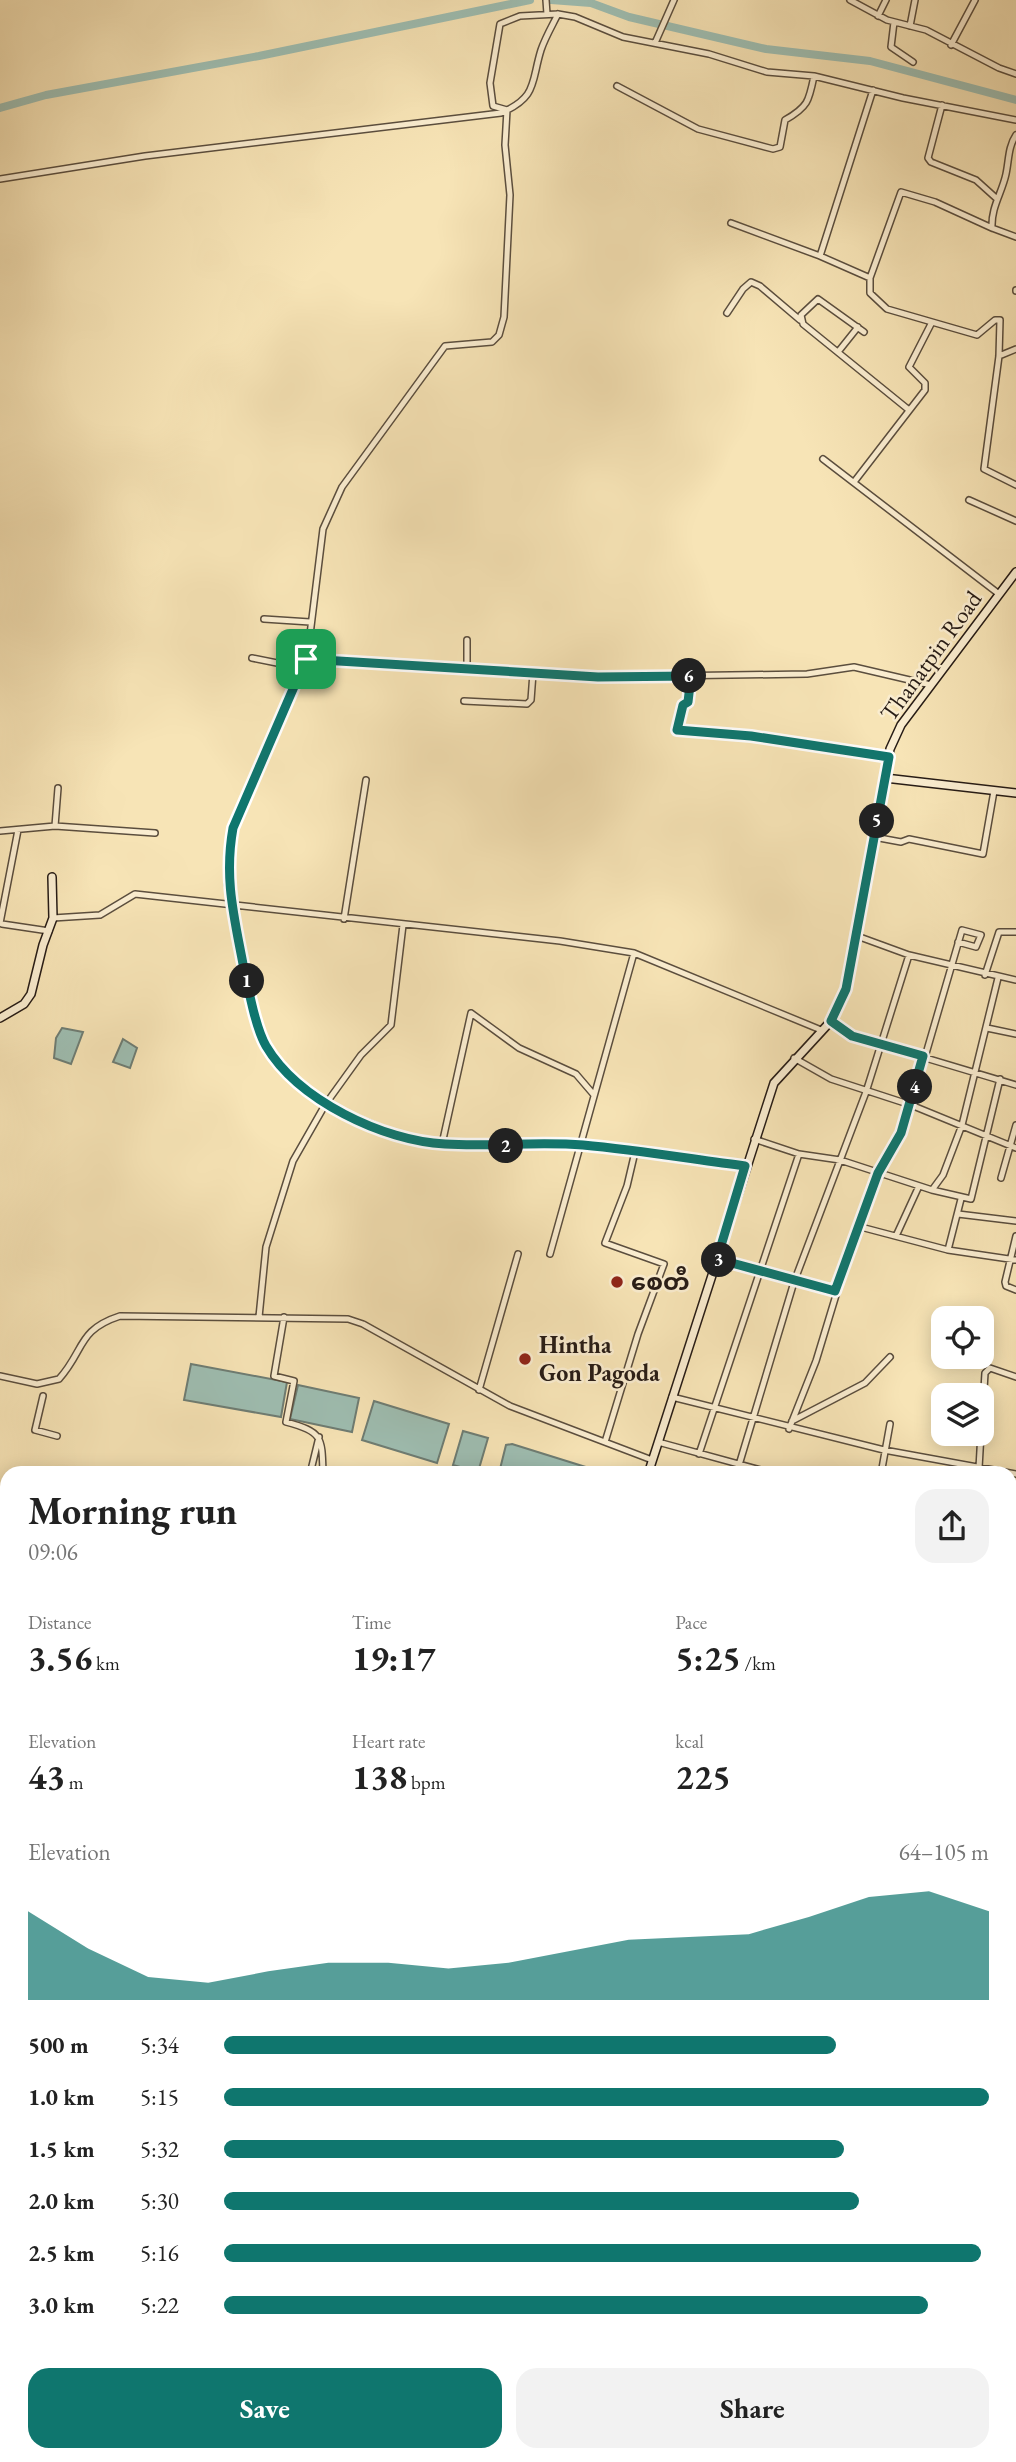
<!DOCTYPE html>
<html lang="en">
<head>
<meta charset="utf-8">
<style>
	:root { --surface:#fff; --page:#f2f2f2; --text:#222; --muted:#767676; --accent:#0f766e }
	body { margin:0; font-family:"EB Garamond","Noto Sans Myanmar",serif; background:var(--page); color:var(--text); height:100vh; display:flex; flex-direction:column; font-size:26px; white-space:nowrap }
	* { box-sizing:border-box; margin:0 }
	p { font-size:23px; color:var(--muted) }
	.icon { flex:none; width:38px; height:38px; fill:none; stroke:currentColor; stroke-width:2; stroke-linecap:round; stroke-linejoin:round }
	.map { position:relative; flex:1; overflow:hidden }
	.drawer { position:absolute; left:0px; top:1466px; width:1017px; height:996px; display:flex; flex-direction:column; background:var(--surface); border-radius:21px 21px 0 0; box-shadow:0 4px 18px #0003 }
	.drawer>* { flex:none }
	.tools { position:absolute; left:931px; top:1306px; display:grid; gap:14px }
	.tools a { display:grid; place-items:center; width:63px; height:63px; border-radius:14px; background:var(--surface); box-shadow:0 4px 18px #0003; font-size:35px }
	.pin { position:absolute; display:grid; place-items:center; width:60px; height:60px; color:#fff; margin:-30px; border-radius:14px; box-shadow:0 4px 10px #0006 }
	.km { position:absolute; width:35px; height:35px; margin:-18px; border-radius:50%; background:#222; color:#fff; font-size:19px; line-height:35px; text-align:center }
	.round { display:grid; place-items:center; flex:none; width:74px; height:74px; border-radius:21px; background:var(--page) }
	.headline { display:flex; align-items:center; justify-content:space-between; height:119px; padding:0 28px }
	h1 { font-size:38px; font-weight:700; line-height:52px }
	.metrics { display:grid; grid-template-columns:repeat(3,1fr); gap:10px; height:119px; padding:7px 28px }
	.metrics div { display:grid; align-content:center }
	.metrics b { font-size:35px; font-weight:700 }
	.metrics small { font-size:19px; font-weight:400 }
	.metrics p { font-size:19px }
	.chart { height:196px; padding:14px 28px }
	.chart p { display:flex; justify-content:space-between }
	.chart svg { width:100%; height:126px; margin-top:7px; fill:var(--accent); opacity:.7 }
	.cta { display:flex; gap:14px; margin-top:auto; padding:14px 28px }
	.cta a { flex:1; height:80px; border-radius:21px; background:var(--accent); color:#fff; font-size:28px; font-weight:700; line-height:80px; text-align:center }
	.cta a+a { background:var(--page); color:var(--text) }
	ul { padding:0 28px; list-style:none; font-size:23px }
	li { display:grid; grid-template-columns:112px 84px 1fr; align-items:center; height:52px }
	li i { height:18px; border-radius:9px; background:var(--accent) }
	.map>svg:first-child { display:block }
	.water { fill:#9ebeb2; stroke:#6e7d74; stroke-width:2 }
	.lines { fill:none; stroke-linecap:round; stroke-linejoin:round }
	.river { stroke:#9ebeb2; stroke-width:8 }
	.street-casing { stroke:#5b4e3e; stroke-width:8 }
	.secondary-casing { stroke:#271c16; stroke-width:10 }
	.highway-casing { stroke:#271c16; stroke-width:12 }
	.street { stroke:#faedd0; stroke-width:5 }
	.secondary { stroke:#faedd0; stroke-width:7 }
	.highway { stroke:#f7e4b6; stroke-width:10 }
	.route-casing { stroke:#fff; stroke-width:14 }
	.route { stroke:#0f766e; stroke-width:9 }
	.poi-dot { fill:#8f2418; stroke:#faedd0; stroke-width:2.5 }
	.labels { text-anchor:middle; stroke-width:5; stroke-linejoin:round; paint-order:stroke }
	.street-label { font-size:24px; fill:#271c16; stroke:#faedd0 }
	.poi-label { font-size:24px; font-weight:bold; fill:#271c16; stroke:#faedd0; text-anchor:start }
</style>
</head>
<body>
<div class="map">
<svg width="1016" height="2462" viewBox="0 0 1016 2462">
	<rect width="100%" height="100%" fill="#f7e4b6"/>
	<filter id="stains"><feTurbulence type="fractalNoise" baseFrequency=".00286" numOctaves="4"/><feColorMatrix values="0 0 0 0 .2 0 0 0 0 .09 0 0 0 0 .02 0 0 0 .5 -.17"/></filter>
	<radialGradient id="worn" r=".72"><stop offset=".6" stop-color="#630" stop-opacity="0"/><stop offset="1" stop-color="#630" stop-opacity=".3"/></radialGradient>
	<path class="water" d="M 62,1028 L 83,1032 L 71,1064 L 54,1058 L 56,1038 Z
		M 123,1039 L 137,1048 L 130,1068 L 113,1062 Z
		M 191,1364 L 287,1382 L 281,1417 L 184,1400 Z
		M 298,1385 L 359,1398 L 352,1432 L 290,1419 Z
		M 374,1401 L 449,1424 L 437,1463 L 362,1440 Z
		M 463,1431 L 488,1438 L 478,1472 L 453,1465 Z
		M 512,1444 L 605,1473 L 499,1473 L 506,1445 Z"/>
	<g class="lines">
		<path class="river" d="M 551,0 L 591,3 L 629,17 L 766,49 L 870,61 L 1016,100
			M 0,108 L 46,95 L 259,56 L 530,0"/>
		<defs>
			<path id="street" d="M 546,0 L 547,14
				M 850,0 L 887,20 L 926,30 L 999,68 L 1016,74
				M 878,16 L 886,0
				M 894,22 L 891,47 L 913,62
				M 910,26 L 915,0
				M 655,43 L 674,0
				M 951,45 L 975,0
				M 617,86 L 698,129 L 773,149 L 780,147 L 785,120 C 808,107 809,101 814,76
				M 942,105 L 928,158 L 931,162 L 976,180 L 996,198
				M 1016,135 C 1008,147 1009,160 1006,174 C 1002,193 991,207 992,228 L 1016,237
				M 0,179 L 145,156 L 501,113 C 538,97 531,82 541,50 C 545,38 552,26 558,14
				M 731,223 L 820,256
				M 992,228 L 935,202 L 901,192 L 870,278 L 870,293 L 887,309 L 977,335 L 995,320 L 1000,320 L 999,356 L 984,469 L 1016,485
				M 870,278 L 820,256 L 873,90
				M 1016,290 L 1016,291
				M 727,313 L 743,289 L 751,282 L 760,286 L 800,320
				M 864,332 L 818,299 L 801,315 L 803,324 L 909,410
				M 838,352 L 858,327
				M 999,356 L 1016,349
				M 823,459 L 999,594
				M 854,482 L 925,390 L 925,383 L 909,367 L 931,324
				M 969,500 L 1016,521
				M 264,619 L 310,622
				M 467,640 L 467,670
				M 252,658 L 302,668
				M 307,659 L 598,677 L 807,674 L 854,667 L 931,685
				M 691,675 L 688,702 L 683,705 L 677,730 L 767,738 L 889,757
				M 464,701 L 527,704 L 531,700 L 533,673
				M 55,826 L 58,788
				M 0,831 L 55,826 L 155,833
				M 874,837 L 901,842 L 909,839 L 983,854 L 994,791
				M 53,918 L 100,915 L 135,894 L 560,941 L 634,953
				M 344,919 L 366,780
				M 0,923 L 18,830
				M 2,924 L 49,931
				M 403,925 L 391,1025 L 361,1055 L 325,1105 L 406,1138 L 442,1144 L 581,1145 L 745,1166
				M 857,936 L 909,955 L 1016,980
				M 985,975 L 999,932 L 1016,932
				M 831,1021 L 852,1036 L 1016,1085
				M 987,1028 L 1016,1034
				M 794,1058 L 831,1079 L 911,1105 L 1016,1148
				M 754,1139 L 799,1154 L 840,1160 L 932,1190 L 971,1199 L 1000,1079
				M 442,1144 L 471,1013 L 519,1048 L 576,1074 L 594,1095
				M 1001,1178 L 1016,1125
				M 932,1190 L 943,1175 L 962,1125 L 998,978
				M 958,1214 L 1016,1221
				M 857,1226 L 948,1250 L 961,1199
				M 896,1236 L 919,1186
				M 1016,1236 L 1005,1282 L 1006,1286 L 1016,1290
				M 948,1250 L 1016,1260
				M 550,1254 L 634,953 L 821,1030
				M 717,1259 L 835,1291
				M 259,1317 L 266,1247 L 293,1161 L 325,1105 L 285,1070 L 265,1044 L 246,977 L 227,882 L 233,828 L 307,659 L 323,529 L 342,487 L 445,346 L 492,342 L 499,335 L 504,317 L 510,195 L 505,145 L 507,110 L 493,106 L 490,83 L 500,24 L 520,16 L 558,14 L 575,17 L 623,37 L 709,54 L 767,72 L 814,76 L 903,98 L 1016,120
				M 284,1317 L 274,1376 L 294,1381 L 286,1422 C 323,1432 322,1437 323,1474
				M 0,1376 L 37,1384 L 59,1379 C 85,1350 77,1330 120,1316 L 348,1319 L 363,1324 L 510,1406 L 652,1460
				M 479,1390 L 518,1254
				M 43,1396 L 35,1430 L 57,1436
				M 672,1397 L 884,1450 L 1016,1474
				M 792,1421 L 865,1383 L 890,1357
				M 982,1422 L 985,1373 L 990,1368 L 1016,1377
				M 789,1429 L 816,1361 L 857,1226 L 911,1105 L 962,930 L 981,935 L 976,947 L 958,942
				M 605,1442 L 638,1334 L 664,1264 L 605,1243 L 627,1186 L 635,1152
				M 658,1442 L 775,1474
				M 699,1454 L 799,1154
				M 739,1465 L 794,1282 L 866,1092 L 909,955
				M 979,1468 L 981,1433
				M 310,1474 L 319,1437
				M 881,1474 L 890,1424
				M 1010,1516 L 1016,1518
				M 1010,1544 L 1016,1536
				M 1010,1561 L 1016,1559
				M 1010,1664 L 1016,1666
				M 0,1671 L 1,1671
				M 1010,1687 L 1016,1676
				M 1010,1762 L 1016,1746
				M 1010,1784 L 1016,1787
				M 1010,1864 L 1016,1845
				M 0,1874 L 7,1874
				M 1010,2022 L 1016,1999
				M 0,2048 L 7,2025
				M 1010,2085 L 1016,2058
				M 0,2111 L 7,2112
				M 1010,2207 L 1016,2188
				M 1010,2228 L 1016,2230
				M 0,2286 L 7,2287
				M 1010,2316 L 1016,2297
				M 1010,2342 L 1016,2343
				M 0,2403 L 7,2405
				M 1010,2433 L 1016,2414
				M 236,2455 L 267,2462
				M 652,2455 L 672,2462
				M 903,2455 L 927,2462
				M 30,2462 L 32,2455
				M 417,2462 L 419,2455
				M 476,2462 L 478,2455
				M 576,2462 L 578,2455
				M 609,2462 L 611,2455
				M 687,2462 L 689,2455
				M 727,2462 L 729,2455
				M 767,2462 L 769,2455
				M 804,2462 L 806,2455
				M 845,2462 L 847,2455
				M 885,2462 L 887,2455
				M 962,2462 L 964,2455
				M 1001,2462 L 1003,2455"/>
			<path id="secondary" d="M 885,778 L 1016,793
				M 0,1018 L 24,1004 L 31,994 L 43,945 L 53,918 L 52,877
				M 648,1474 L 774,1083 L 831,1021 L 843,999 L 857,936 L 890,749 L 901,725 L 1016,572
				M 1010,2054 L 1016,2056
				M 238,2462 L 239,2455
				M 362,2462 L 364,2455"/>
			<path id="highway" d="M 0,2334 L 7,2350
				M 0,2347 L 7,2362
				M 50,2455 L 54,2462"/>
		</defs>
		<use href="#street" class="street-casing"/>
		<use href="#secondary" class="secondary-casing"/>
		<use href="#highway" class="highway-casing"/>
		<use href="#street" class="street"/>
		<use href="#secondary" class="secondary"/>
		<use href="#highway" class="highway"/>
	</g>
	<g class="lines">
		<defs>
			<path id="route" d="M 306,659 L 598,677 L 691,676 L 688,702 L 683,705 L 677,730 L 751,736 L 889,757 L 846,989 L 831,1021 L 852,1036 L 923,1056 L 901,1133 L 878,1173 L 835,1291 L 717,1259 L 745,1166 C 691,1159 637,1150 583,1145 C 537,1141 491,1147 445,1144 C 383,1141 298,1100 266,1046 C 255,1027 248,986 243,964 C 234,916 224,878 233,828 Z"/>
		</defs>
		<use href="#route" class="route-casing"/>
		<use href="#route" class="route"/>
	</g>
	<g class="poi-dot">
		<circle cx="617" cy="1282" r="7"/>
		<circle cx="525" cy="1359" r="7"/>
	</g>
	<g class="labels">
		<g class="street-label">
			<text transform="translate(931 656) rotate(-54)" y="8">Thanatpin Road</text>
		</g>
		<g class="poi-label">
			<text x="631" y="1290">စေတီ</text>
			<text x="539" y="1353">Hintha<tspan x="539" dy="28">Gon Pagoda</tspan></text>
		</g>
	</g>
	<rect width="100%" height="100%" filter="url(#stains)"/>
	<rect width="100%" height="100%" fill="url(#worn)"/>
</svg>
<div class="tools">
<a><svg class="icon" aria-label="locate" viewBox="0 0 24 24"><circle cx="12" cy="12" r="6"/><path d="M12 2v4M12 18v4M2 12h4M18 12h4"/></svg></a>
<a><svg class="icon" aria-label="layers" viewBox="0 0 24 24"><path d="M12 4l9 5-9 5-9-5zM3 14l9 5 9-5"/></svg></a>
</div>
<div class="pin" style="left:306px;top:659px;background:#1e9e55"><svg class="icon" aria-label="arrive" viewBox="0 0 24 24"><path d="M6 21V4h12l-3 4 3 4H6"/></svg></div>
<b class="km" style="left:247px;top:981px">1</b>
<b class="km" style="left:506px;top:1146px">2</b>
<b class="km" style="left:719px;top:1260px">3</b>
<b class="km" style="left:915px;top:1087px">4</b>
<b class="km" style="left:877px;top:821px">5</b>
<b class="km" style="left:689px;top:676px">6</b>
<section class="drawer">
<div class="headline"><div><h1>Morning run</h1><p>09:06</p></div><a class="round"><svg class="icon" aria-label="share" viewBox="0 0 24 24"><path d="M12 15V3M7 8l5-5 5 5M5 13v7h14v-7"/></svg></a></div>
<div class="metrics">
<div><p>Distance</p><b>3.56<small> km</small></b></div>
<div><p>Time</p><b>19:17</b></div>
<div><p>Pace</p><b>5:25<small> /km</small></b></div>
</div>
<div class="metrics">
<div><p>Elevation</p><b>43<small> m</small></b></div>
<div><p>Heart rate</p><b>138<small> bpm</small></b></div>
<div><p>kcal</p><b>225</b></div>
</div>
<div class="chart"><p><span>Elevation</span>64–105 m</p>
<svg viewBox="0 0 160 44" preserveAspectRatio="none"><path d="M0 44V13L10 26L20 36L30 38L40 34L50 31L60 31L70 33L80 31L90 27L100 23L110 22L120 21L130 15L140 8L150 6L160 13V44z"/></svg>
</div>
<ul>
<li><b>500 m</b>5:34<i style="width:80%"></i></li>
<li><b>1.0 km</b>5:15<i style="width:100%"></i></li>
<li><b>1.5 km</b>5:32<i style="width:81%"></i></li>
<li><b>2.0 km</b>5:30<i style="width:83%"></i></li>
<li><b>2.5 km</b>5:16<i style="width:99%"></i></li>
<li><b>3.0 km</b>5:22<i style="width:92%"></i></li>
</ul>
<div class="cta"><a>Save</a><a>Share</a></div>
</section>
</div>
</body>
</html>
